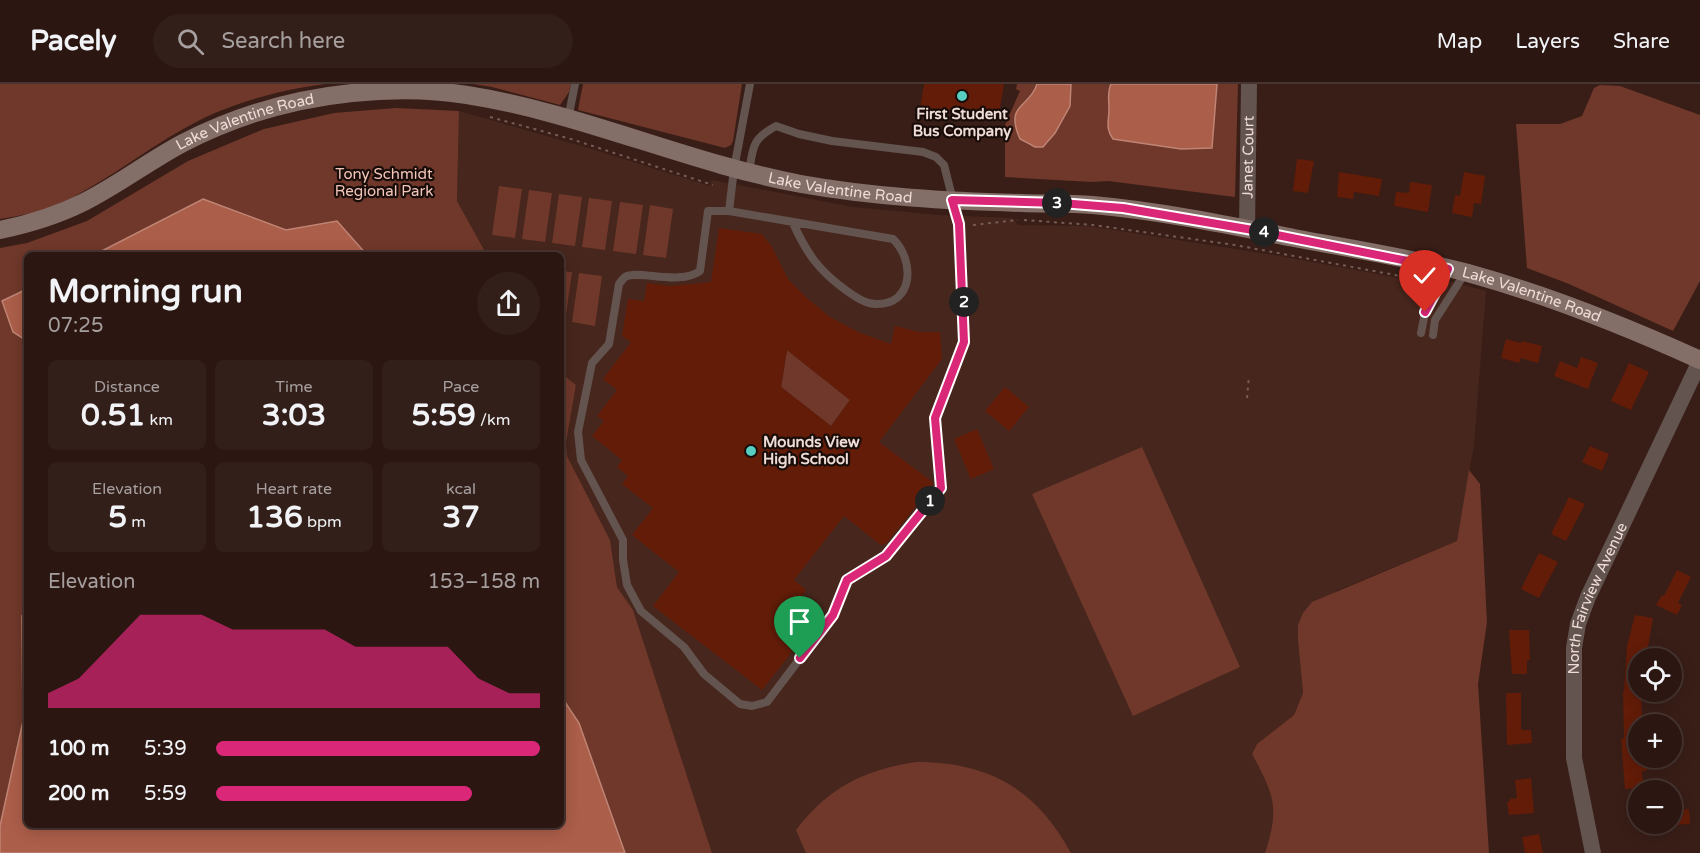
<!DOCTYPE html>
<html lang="en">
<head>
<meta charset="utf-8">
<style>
	:root { --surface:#2b1611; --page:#331f1a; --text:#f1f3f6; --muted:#a69f9f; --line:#473531; --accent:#db2777 }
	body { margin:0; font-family:"Varela Round",sans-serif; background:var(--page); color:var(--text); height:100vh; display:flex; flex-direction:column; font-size:22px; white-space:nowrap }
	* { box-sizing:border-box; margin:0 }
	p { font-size:20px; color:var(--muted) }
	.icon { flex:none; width:33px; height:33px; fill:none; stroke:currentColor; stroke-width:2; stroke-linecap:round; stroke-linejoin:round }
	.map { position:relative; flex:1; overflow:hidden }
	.sheet { position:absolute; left:24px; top:168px; width:540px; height:576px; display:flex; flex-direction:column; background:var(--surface); border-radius:9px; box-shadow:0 3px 15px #0003,0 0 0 2px var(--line) }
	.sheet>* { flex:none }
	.tools { position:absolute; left:1628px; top:564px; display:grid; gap:12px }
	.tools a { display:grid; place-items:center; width:54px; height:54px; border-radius:50%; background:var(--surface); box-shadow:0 3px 15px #0003,0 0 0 2px var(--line); font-size:30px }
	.pin { position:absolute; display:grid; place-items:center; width:51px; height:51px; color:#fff; margin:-62px -26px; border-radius:50% 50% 50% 0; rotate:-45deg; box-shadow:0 0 6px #0007 }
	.pin .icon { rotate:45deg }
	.km { position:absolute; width:30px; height:30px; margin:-15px; border-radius:50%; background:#222; color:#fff; font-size:16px; line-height:30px; text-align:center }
	.round { display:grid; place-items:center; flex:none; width:63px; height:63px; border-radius:32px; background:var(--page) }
	.headline { display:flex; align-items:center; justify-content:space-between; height:102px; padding:0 24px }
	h1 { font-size:33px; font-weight:800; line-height:45px }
	.figures { display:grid; grid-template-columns:repeat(3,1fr); gap:9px; height:102px; padding:6px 24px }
	.figures div { display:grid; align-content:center; border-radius:9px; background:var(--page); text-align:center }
	.figures b { font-size:30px; font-weight:800 }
	.figures small { font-size:16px; font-weight:400 }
	.figures p { font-size:16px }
	.chart { height:168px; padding:12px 24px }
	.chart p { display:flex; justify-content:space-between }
	.chart svg { width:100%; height:108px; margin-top:6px; fill:var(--accent); opacity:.7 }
	ul { padding:0 24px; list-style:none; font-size:20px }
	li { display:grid; grid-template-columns:96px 72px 1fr; align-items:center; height:45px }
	li i { height:15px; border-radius:8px; background:var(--accent) }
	header { display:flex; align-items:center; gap:36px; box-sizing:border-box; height:84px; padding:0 30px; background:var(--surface); border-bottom:2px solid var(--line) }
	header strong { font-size:28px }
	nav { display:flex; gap:33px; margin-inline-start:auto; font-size:21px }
	.search { width:420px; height:54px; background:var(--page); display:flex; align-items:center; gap:15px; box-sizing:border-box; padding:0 21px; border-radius:33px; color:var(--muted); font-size:22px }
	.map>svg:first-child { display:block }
	.built { fill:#47261d }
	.green { fill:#6f382a }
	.water { fill:#ab5e49; stroke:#bf8474; stroke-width:1.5 }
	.building { fill:#621c08; fill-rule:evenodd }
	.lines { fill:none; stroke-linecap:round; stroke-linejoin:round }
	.path { stroke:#745b55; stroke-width:2; stroke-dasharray:3 4.5; stroke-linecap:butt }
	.lane { stroke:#635450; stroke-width:8 }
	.street { stroke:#635450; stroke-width:16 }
	.secondary { stroke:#846e68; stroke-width:18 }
	.route-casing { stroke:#fff; stroke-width:12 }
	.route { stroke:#db2777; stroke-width:8 }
	.poi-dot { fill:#57cec1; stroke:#180c09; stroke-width:2 }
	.labels { text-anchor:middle; stroke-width:4.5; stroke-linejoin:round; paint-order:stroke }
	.poi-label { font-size:15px; font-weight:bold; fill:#efdcd7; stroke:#180c09 }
	.street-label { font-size:15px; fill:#efdcd7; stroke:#180c09 }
	.park-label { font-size:15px; fill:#f3c6ba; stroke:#180c09 }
</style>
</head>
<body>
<header>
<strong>Pacely</strong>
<div class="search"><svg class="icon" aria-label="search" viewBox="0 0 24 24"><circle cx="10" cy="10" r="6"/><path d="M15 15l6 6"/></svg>Search here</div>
<nav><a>Map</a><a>Layers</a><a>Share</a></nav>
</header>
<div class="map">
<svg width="1700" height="769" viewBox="0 0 1700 769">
	<rect width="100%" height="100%" fill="#391e17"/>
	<path class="built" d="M 459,27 L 585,63 L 710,102 L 712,96 L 853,123 L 939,131 L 1013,134 L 1018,141 L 1088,142 L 1280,172 L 1426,199 L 1429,192 L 1486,207 L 1474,361 L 1457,457 L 1336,507 L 1298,541 L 1298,556 L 1303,609 L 1294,631 L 1257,660 L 1252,670 L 1269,702 L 1274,719 L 1274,741 L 1265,769 L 712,769 L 633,527 L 617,503 L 610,456 L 567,372 L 566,359 L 576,301 L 561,289 L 561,171 L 487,171 L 457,117 Z"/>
	<path class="green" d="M 0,0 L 325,0 C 285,5 235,18 198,37 C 158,57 122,86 82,108 C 58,123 28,131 0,135 Z
		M 473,0 L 571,0 L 569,8 L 560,21 L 492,3 Z
		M 583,0 L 742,0 L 733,57 L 731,61 L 725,64 L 578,26 Z
		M 1017,0 L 1037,0 L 1035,8 L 1022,20 L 1020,55 C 1028,62 1038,66 1048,59 L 1069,22 L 1071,0 L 1111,0 C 1107,9 1109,15 1109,25 C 1109,39 1107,40 1113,54 L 1181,65 L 1212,64 L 1217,0 L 1238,0 L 1235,113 L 1108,97 L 1092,98 L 1005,93 L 1005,41 L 1020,7 L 1016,5 Z
		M 1600,1 L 1620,2 L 1700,31 L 1700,197 L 1673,247 L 1569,200 L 1527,184 L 1516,40 L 1560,40 L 1582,32 L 1594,4 Z
		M 396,24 L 459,27 L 457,117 L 487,171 L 27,171 L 27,741 L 561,741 L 561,289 L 576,301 L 566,359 L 567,372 L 610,456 L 617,503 L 633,526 L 712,769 L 0,769 L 0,164 L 27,159 L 87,137 L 188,77 L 264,45 L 334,29 Z
		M 499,102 L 522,105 L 515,154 L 492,151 Z
		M 529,106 L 552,109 L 545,158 L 522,155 Z
		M 559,110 L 582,113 L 575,162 L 552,159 Z
		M 589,114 L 612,117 L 605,166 L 582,163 Z
		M 620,118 L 643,121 L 636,170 L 613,167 Z
		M 650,121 L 673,125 L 666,174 L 643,171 Z
		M 561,187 L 572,188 L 565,238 L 561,237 Z
		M 579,189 L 602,192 L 595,242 L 572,238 Z
		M 787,266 L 850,316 L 831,342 L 781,303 Z
		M 1142,363 L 1240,583 L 1133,632 L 1032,410 Z
		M 1469,386 L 1480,400 L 1487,538 L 1478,600 L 1489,769 L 1265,769 C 1280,723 1274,711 1252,670 L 1257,660 L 1294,631 L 1303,609 L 1298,556 L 1298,541 L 1303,529 L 1312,518 L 1457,457 Z
		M 916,678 C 989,678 1036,705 1071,769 L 806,769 L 796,746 C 829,703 864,686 916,678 Z"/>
	<path class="water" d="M 1037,0 L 1071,0 L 1070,22 L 1055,49 L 1043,63 L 1035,63 L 1020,55 C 1004,19 1030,24 1037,0 Z
		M 1111,0 L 1217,0 L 1212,64 L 1181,65 L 1113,55 C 1105,44 1109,37 1109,25 C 1109,16 1107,9 1111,0 Z
		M 203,115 L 286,146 L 337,137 L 367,171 L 94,171 Z
		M 27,205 L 27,257 L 13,248 L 2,217 Z
		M 27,522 L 27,741 L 561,741 L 561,612 L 579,639 L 625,769 L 0,769 L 0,742 L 23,637 L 22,532 Z"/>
	<path class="building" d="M 924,0 L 1004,0 L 998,36 L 920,24 Z
		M 1297,75 L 1314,77 L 1308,109 L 1293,107 Z
		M 1339,88 L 1382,95 L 1379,112 L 1354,108 L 1353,115 L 1337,113 Z
		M 1464,88 L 1485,92 L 1481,120 L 1474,119 L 1472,133 L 1452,129 L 1455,111 L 1460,112 Z
		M 1410,98 L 1432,101 L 1428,128 L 1394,122 L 1396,108 L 1409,109 Z
		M 719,144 L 762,150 L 772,163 L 788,195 L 808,215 L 830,233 L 858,248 L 891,260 L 895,242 L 919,248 L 940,248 L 942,275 L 879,358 L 934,399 L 886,460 L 881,461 L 844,432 L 794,496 L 806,506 L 799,516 L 820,532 L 762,606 L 653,522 L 679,488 L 632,451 L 653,424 L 622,400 L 628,392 L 617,383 L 622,376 L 592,352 L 604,337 L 597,332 L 617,306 L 603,295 L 631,258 L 622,252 L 628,215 L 644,217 L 647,199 L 670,202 L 711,198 ZM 787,266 L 850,316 L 831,342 L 781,303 Z
		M 1506,255 L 1521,259 L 1522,257 L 1542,262 L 1538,279 L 1521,274 L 1519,279 L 1501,274 Z
		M 1581,273 L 1598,279 L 1588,305 L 1554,292 L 1560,277 L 1577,284 Z
		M 1629,279 L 1649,288 L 1631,326 L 1611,317 Z
		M 1005,303 L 1029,323 L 1009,347 L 985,327 Z
		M 977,345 L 994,385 L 971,395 L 954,355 Z
		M 1590,362 L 1609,370 L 1602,387 L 1582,378 Z
		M 1569,413 L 1585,420 L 1566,457 L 1551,450 Z
		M 1539,469 L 1558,478 L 1539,514 L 1521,505 Z
		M 1677,486 L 1691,493 L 1678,519 L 1682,521 L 1677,531 L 1656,521 L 1662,511 L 1664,512 Z
		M 1635,531 L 1653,534 L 1646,574 L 1638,574 L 1638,608 L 1641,608 L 1642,636 L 1638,636 L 1638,674 L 1646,674 L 1647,687 L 1642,687 L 1643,704 L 1625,705 L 1621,655 L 1624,654 L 1623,607 L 1624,607 L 1627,562 Z
		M 1509,546 L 1529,546 L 1530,576 L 1527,576 L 1527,590 L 1512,590 Z
		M 1506,609 L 1521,609 L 1521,646 L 1531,646 L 1532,659 L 1507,661 Z
		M 1531,694 L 1534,729 L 1509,731 L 1507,718 L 1510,717 L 1510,715 L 1517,714 L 1515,696 Z
		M 1689,725 L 1690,740 L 1671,741 L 1671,726 Z
		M 1644,740 L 1655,740 L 1656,751 L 1644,751 Z
		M 1539,750 L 1543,769 L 1525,769 L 1522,753 Z"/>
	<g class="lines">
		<path class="path" d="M 490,33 L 571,55 L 713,101
			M 1024,136 L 1093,141 L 1235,161 L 1427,197
			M 973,141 L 1018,136
			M 1247,314 L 1249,292"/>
		<path class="lane" d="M 750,0 L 734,85 L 729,127 L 893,155 C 915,176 914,221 876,220 C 865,220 856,213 847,207 C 819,187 807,170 793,139
			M 568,35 L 575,0
			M 729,127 L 708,127 L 700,187 C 679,202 638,185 625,193 C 624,193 620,199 619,200 L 609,260 L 592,279 L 578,348 L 581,376 L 623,456 L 623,476 L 627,501 L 641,527 L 684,563 L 704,590 L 740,620 L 752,622 L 767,618 L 833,531 L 847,496 L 886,472 L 941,403 L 935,334 L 964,258 L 965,234 L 959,140 L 944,81 L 936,73 L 923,68 L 832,57 L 799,50 L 776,42 C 752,55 753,63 749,88
			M 1421,249 L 1425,229 L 1448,185
			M 1433,251 L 1435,236 L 1465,189"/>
		<g class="street">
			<path id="s1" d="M 1247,145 L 1249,0"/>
			<path id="s2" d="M 1593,769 L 1574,674 L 1574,564 L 1578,540 L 1588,513 L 1700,277"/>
		</g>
		<path class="secondary" id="s3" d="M 0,146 C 29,140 58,131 84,118 C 118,101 149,77 183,59 C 235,32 294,15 352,9 C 390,5 430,5 467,11 C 581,29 688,79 801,100 C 874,113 948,117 1022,119 C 1045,120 1069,119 1093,121 C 1160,127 1228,141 1294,154 C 1352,165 1411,174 1468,189 C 1548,211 1625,242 1700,276"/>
	</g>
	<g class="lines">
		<defs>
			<path id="route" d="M 800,574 L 833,531 L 847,496 L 886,472 L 941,404 L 935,334 L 964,258 L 959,140 L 952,116 L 1061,119 L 1123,124 L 1247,145 L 1448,185 L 1425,228"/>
		</defs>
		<use href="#route" class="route-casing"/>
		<use href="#route" class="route"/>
	</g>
	<g class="poi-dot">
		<circle cx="962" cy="12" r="6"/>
		<circle cx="751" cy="367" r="6"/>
	</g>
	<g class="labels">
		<g class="poi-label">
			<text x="962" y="35">First Student<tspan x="962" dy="17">Bus Company</tspan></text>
			<text x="763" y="363" text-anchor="start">Mounds View<tspan x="763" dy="17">High School</tspan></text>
		</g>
		<g class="street-label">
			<text dy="5" stroke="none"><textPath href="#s3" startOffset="270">Lake Valentine Road</textPath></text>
			<text dy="5" stroke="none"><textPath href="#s1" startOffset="72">Janet Court</textPath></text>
			<text dy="5" stroke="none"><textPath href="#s3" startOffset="882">Lake Valentine Road</textPath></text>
			<text dy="5" stroke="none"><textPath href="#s3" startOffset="1584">Lake Valentine Road</textPath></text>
			<text dy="5" stroke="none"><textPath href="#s2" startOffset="261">North Fairview Avenue</textPath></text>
		</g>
		<g class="park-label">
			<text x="384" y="95">Tony Schmidt<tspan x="384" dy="17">Regional Park</tspan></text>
		</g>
	</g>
</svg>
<div class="tools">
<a><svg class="icon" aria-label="locate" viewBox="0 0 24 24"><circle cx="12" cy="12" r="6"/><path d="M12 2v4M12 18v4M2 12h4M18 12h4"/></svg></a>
<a>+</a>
<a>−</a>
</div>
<div class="pin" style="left:800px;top:574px;background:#1e9e55"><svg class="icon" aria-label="arrive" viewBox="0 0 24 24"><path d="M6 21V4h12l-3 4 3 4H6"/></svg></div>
<div class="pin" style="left:1425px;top:228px;background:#d93025"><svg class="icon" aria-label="check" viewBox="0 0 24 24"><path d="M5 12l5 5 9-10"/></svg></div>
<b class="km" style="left:930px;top:417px">1</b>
<b class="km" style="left:964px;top:218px">2</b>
<b class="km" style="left:1057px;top:119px">3</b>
<b class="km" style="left:1264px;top:148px">4</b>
<section class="sheet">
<div class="headline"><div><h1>Morning run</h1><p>07:25</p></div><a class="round"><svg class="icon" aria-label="share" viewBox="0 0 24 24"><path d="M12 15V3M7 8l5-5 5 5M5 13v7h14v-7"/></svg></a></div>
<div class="figures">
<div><p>Distance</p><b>0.51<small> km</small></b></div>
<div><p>Time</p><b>3:03</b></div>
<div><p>Pace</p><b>5:59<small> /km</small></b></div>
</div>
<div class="figures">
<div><p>Elevation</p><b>5<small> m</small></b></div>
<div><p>Heart rate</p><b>136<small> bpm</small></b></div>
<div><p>kcal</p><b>37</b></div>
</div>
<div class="chart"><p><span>Elevation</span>153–158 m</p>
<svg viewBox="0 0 160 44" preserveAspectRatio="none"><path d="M0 44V38L10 32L20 19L30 6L40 6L50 6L60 12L70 12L80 12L90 12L100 19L110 19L120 19L130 19L140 32L150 38L160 38V44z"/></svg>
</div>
<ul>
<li><b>100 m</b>5:39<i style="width:100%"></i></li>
<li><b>200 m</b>5:59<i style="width:79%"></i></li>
</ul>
</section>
</div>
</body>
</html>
